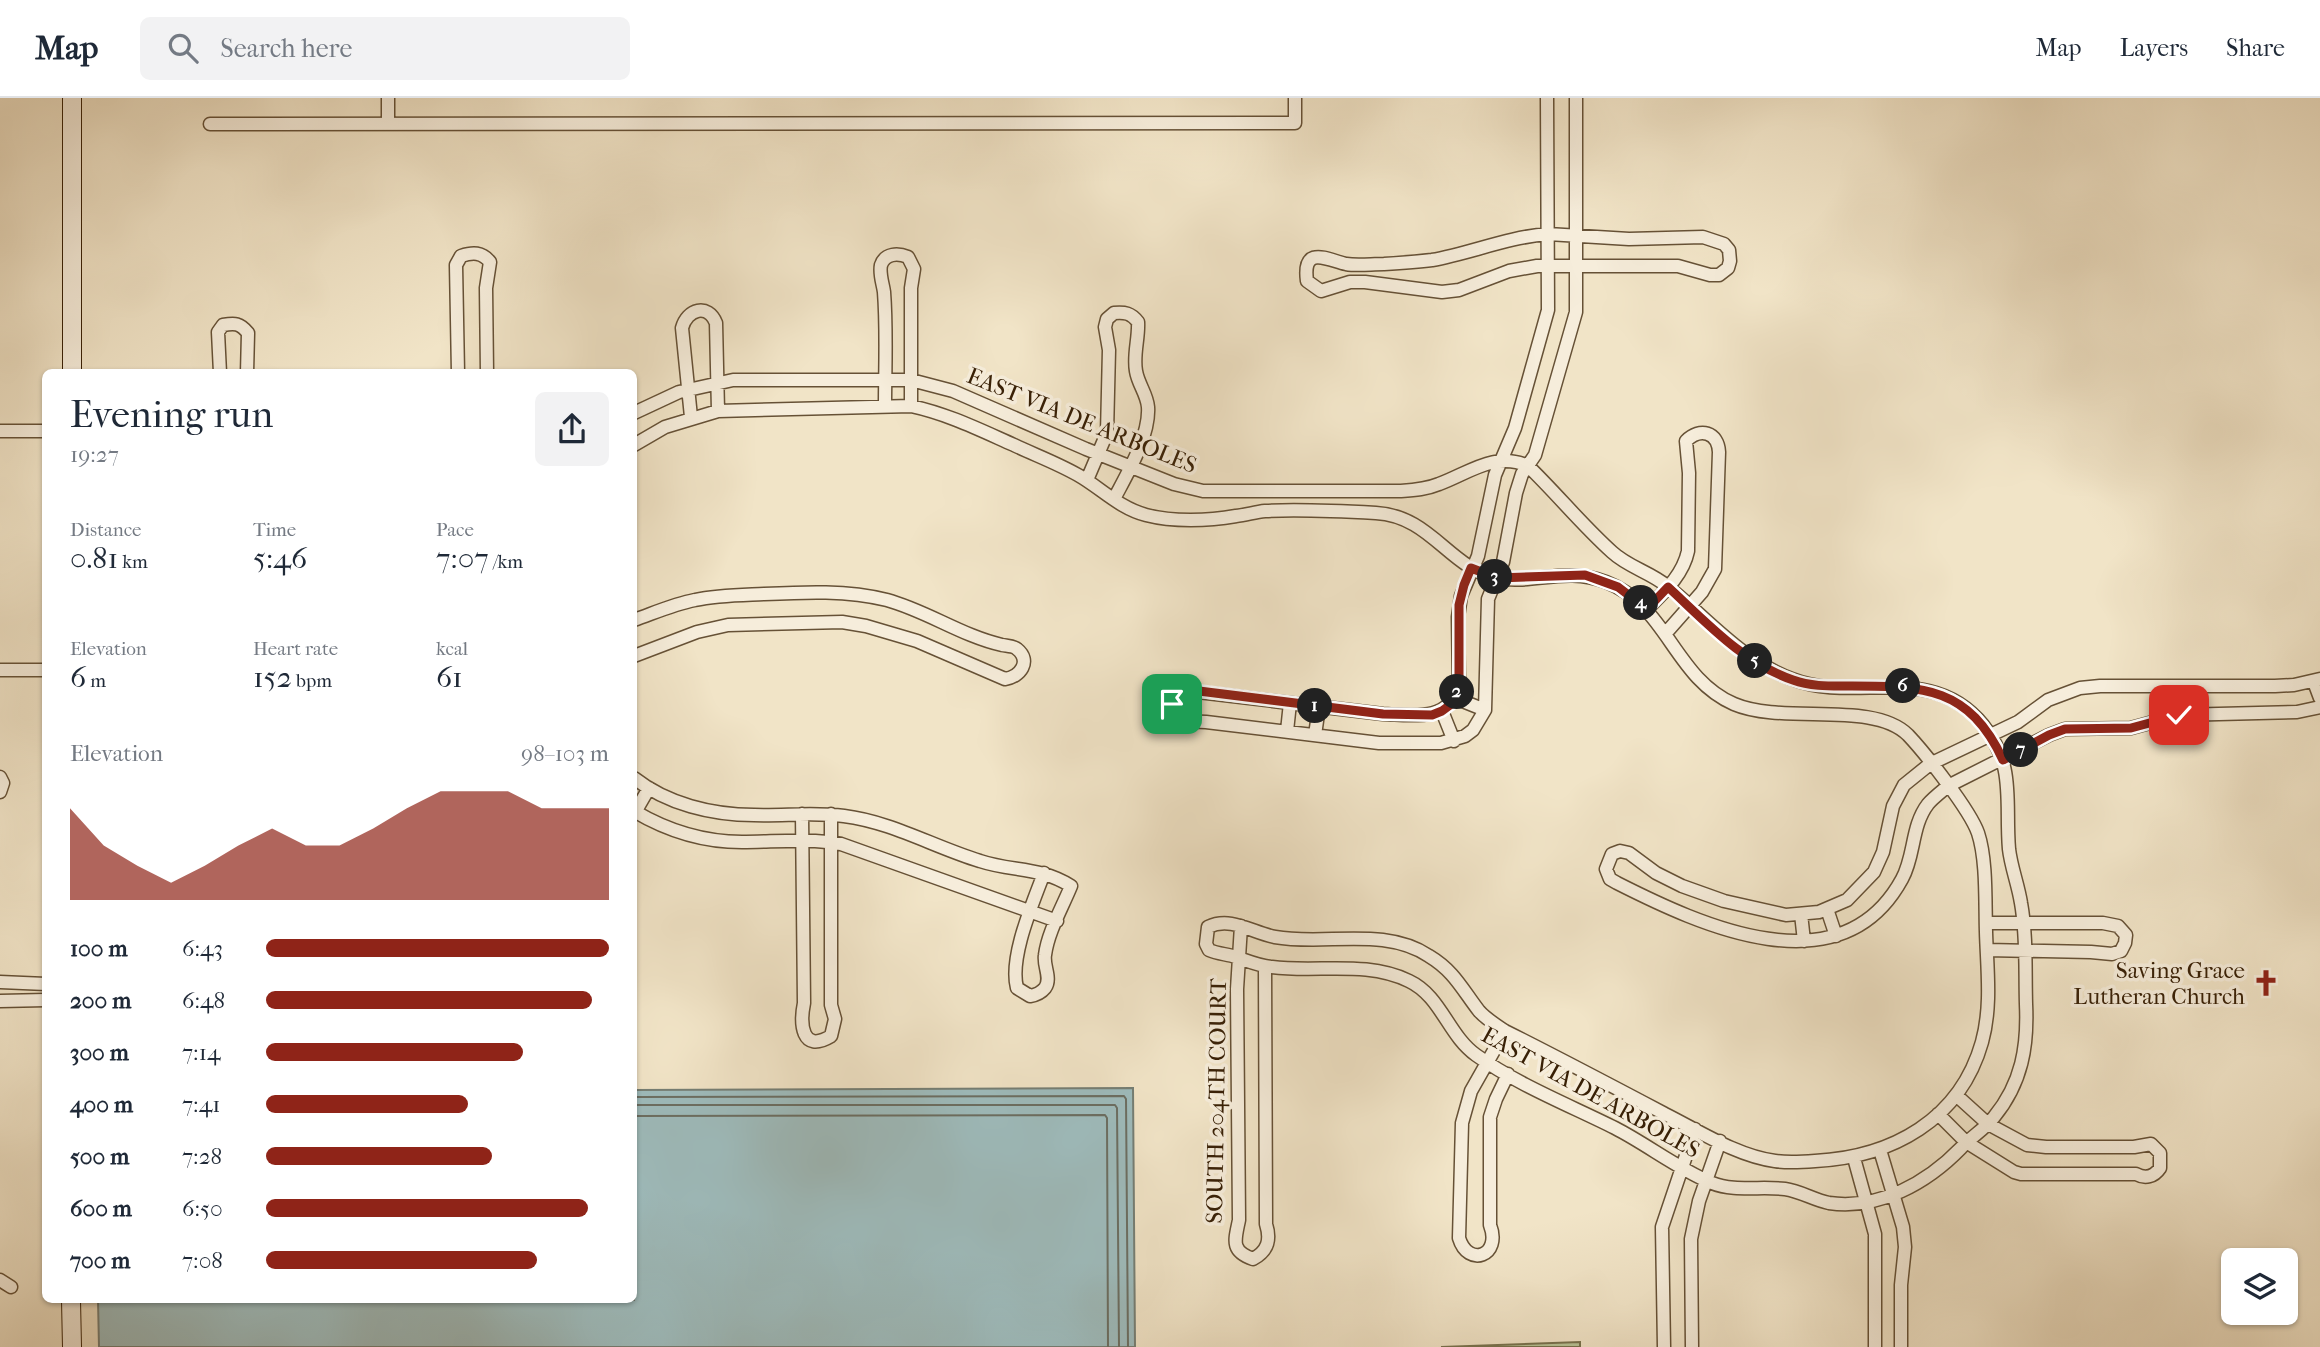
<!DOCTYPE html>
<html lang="en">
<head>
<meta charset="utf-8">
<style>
	:root { --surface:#fff; --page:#f2f2f3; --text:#1f2937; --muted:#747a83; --line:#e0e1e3; --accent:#8f2418 }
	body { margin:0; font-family:"IM FELL French Canon",serif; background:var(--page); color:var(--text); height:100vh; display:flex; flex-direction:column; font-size:26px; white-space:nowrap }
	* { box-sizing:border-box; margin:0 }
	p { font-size:23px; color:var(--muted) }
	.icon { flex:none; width:38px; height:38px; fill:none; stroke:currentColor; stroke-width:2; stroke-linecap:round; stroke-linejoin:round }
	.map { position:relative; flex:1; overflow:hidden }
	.details { position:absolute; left:42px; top:271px; width:595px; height:934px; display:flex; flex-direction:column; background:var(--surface); border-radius:10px; box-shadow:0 2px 5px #0004 }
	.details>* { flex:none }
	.controls { position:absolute; left:2221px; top:1150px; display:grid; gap:14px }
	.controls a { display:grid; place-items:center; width:77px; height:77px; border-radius:10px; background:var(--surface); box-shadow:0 2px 5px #0004; font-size:35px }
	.pin { position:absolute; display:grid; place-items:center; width:60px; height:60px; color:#fff; margin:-30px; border-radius:14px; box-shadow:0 4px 10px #0006 }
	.km { position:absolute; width:35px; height:35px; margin:-18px; border-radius:50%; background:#222; color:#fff; font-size:19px; line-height:35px; text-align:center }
	.round { display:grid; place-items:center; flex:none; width:74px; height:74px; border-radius:10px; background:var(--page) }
	.summary { display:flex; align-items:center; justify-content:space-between; height:119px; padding:0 28px }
	h1 { font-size:38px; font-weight:600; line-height:52px }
	.metrics { display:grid; grid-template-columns:repeat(3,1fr); gap:10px; height:119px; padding:7px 28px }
	.metrics div { display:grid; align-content:center }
	.metrics b { font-size:30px; font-weight:600 }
	.metrics small { font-size:19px; font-weight:400 }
	.metrics p { font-size:19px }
	.chart { height:196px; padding:14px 28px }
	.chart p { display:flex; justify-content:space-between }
	.chart svg { width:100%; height:126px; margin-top:7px; fill:var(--accent); opacity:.7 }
	ul { padding:0 28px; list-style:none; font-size:23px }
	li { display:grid; grid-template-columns:112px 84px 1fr; align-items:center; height:52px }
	li i { height:18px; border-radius:9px; background:var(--accent) }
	header { display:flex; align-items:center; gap:42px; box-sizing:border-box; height:98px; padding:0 35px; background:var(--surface); border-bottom:2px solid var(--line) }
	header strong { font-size:33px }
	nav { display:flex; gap:38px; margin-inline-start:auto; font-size:24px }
	.search { width:490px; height:63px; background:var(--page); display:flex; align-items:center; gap:18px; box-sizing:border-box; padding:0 24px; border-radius:10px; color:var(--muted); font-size:26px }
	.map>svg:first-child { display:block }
	.green { fill:#b8c497; stroke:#78724e; stroke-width:2 }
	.water { fill:#9ebcbd; stroke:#757e74; stroke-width:2 }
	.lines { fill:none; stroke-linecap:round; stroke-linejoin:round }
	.shore { stroke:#6b6e62; stroke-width:2 }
	.street-casing { stroke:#665136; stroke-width:15 }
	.secondary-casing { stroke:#382006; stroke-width:20 }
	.street { stroke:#f6eddb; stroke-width:12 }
	.secondary { stroke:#f6eddb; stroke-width:18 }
	.route-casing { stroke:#fff; stroke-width:14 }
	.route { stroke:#8f2418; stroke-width:9 }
	.labels { text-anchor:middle; stroke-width:7; stroke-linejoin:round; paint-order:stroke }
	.street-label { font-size:23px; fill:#382006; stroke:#f6eddb }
	.poi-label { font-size:23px; fill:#382006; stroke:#f6eddb; text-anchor:end }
</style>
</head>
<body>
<header>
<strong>Map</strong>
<div class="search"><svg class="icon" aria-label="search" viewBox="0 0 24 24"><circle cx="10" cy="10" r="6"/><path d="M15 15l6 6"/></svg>Search here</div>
<nav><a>Map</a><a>Layers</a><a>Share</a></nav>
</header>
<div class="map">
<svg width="2320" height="1249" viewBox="0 0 2320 1249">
	<rect width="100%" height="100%" fill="#f1e4c7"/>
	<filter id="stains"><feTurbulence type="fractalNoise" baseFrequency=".00286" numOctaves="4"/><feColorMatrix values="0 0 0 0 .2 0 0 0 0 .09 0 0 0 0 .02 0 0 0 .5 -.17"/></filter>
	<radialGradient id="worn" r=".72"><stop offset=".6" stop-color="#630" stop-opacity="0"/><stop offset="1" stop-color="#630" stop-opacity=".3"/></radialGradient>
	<path class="green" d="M 1580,1244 L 1580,1249 L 1441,1249 Z"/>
	<path class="water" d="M 1133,990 L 1135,1249 L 99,1249 L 98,1202 L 634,1202 L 634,992 Z"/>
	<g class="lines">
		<path class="shore" d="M 634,999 L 1124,998 L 1126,1001 L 1128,1249
			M 634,1007 L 1115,1007 L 1117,1010 L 1119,1249
			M 634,1018 L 1105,1017 L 1107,1020 L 1108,1249"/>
		<defs>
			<path id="street" d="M 388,0 L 388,26
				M 1547,0 L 1548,212 L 1515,330 L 1495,377 L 1478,458 L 1461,498 L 1458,519 L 1459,591 C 1446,624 1413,617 1383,616 L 1181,592 C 1173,599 1172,605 1173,615 L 1181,623 L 1206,624 L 1379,645 L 1441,645 L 1465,638 L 1473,632 L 1485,612 L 1488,501 L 1503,464 L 1516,395 L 1522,376 L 1535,357 L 1576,214 L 1576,0
				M 210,26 L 1295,25 L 1295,0
				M 1548,136 L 1629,141 L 1703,139 L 1724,146 L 1729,152 L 1730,163 L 1728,170 L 1719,177 L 1710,177 L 1678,168 L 1537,168 L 1509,173 L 1459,192 L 1442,194 L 1365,184 L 1350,184 L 1321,193 L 1307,183 C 1302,146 1328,162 1346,166 C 1358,168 1371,166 1384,166 C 1400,165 1416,164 1432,162 C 1471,155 1508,139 1548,136 Z
				M 220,275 L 218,234 L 223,227 C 235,225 240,225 248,235 L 247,275
				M 458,275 L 456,167 L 461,158 C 473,154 482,154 490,164 L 486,190 L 487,275
				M 885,308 C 885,271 887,232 884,194 C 883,186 879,176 881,167 C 885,155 898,155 908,159 L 914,171 L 911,190 L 911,308
				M 634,315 L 679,294 L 733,282 L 911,282 L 953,293 L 1086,351 L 1174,386 L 1203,393 L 1401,393 C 1415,392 1427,391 1439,386 C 1469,375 1495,353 1528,368 C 1557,396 1582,427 1612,454 C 1628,469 1650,474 1667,488 C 1708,521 1741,562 1792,581 C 1856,606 1931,563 1983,627 C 2016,668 2005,703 2009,751 C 2011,769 2018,786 2021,805 C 2027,838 2025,873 2026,906 C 2028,948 2022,985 1994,1019 C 1985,1031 1971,1039 1961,1050 C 1927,1085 1879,1112 1829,1105 C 1814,1102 1800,1093 1785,1091 C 1761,1088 1734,1094 1712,1085 C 1678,1071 1648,1047 1615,1030 C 1569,1007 1518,987 1476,957 C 1448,937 1441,898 1409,883 C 1366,862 1317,875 1272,869 C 1259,868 1248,863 1236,859 C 1227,856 1218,856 1209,852 L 1206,846 L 1208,829 C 1231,818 1253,835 1275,839 C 1325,848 1384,828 1429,858 C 1454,873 1462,891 1479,913 C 1486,921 1496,927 1505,933 C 1559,960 1612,988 1665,1016 C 1699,1033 1737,1058 1775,1063 C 1788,1065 1802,1064 1815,1063 C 1892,1059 1960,1022 1982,944 C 1992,908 1987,870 1986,834 C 1985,804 1987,762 1978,735 C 1970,712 1925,655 1908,637 C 1873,602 1783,627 1734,606 C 1674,580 1667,507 1606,484 C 1565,468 1533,487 1497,480 C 1449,470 1431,418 1376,415 C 1339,413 1302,411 1265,413 C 1255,414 1246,417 1236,418 C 1208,423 1173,424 1146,417 C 1119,410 1101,390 1078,377 C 1057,365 1035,357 1014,347 C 980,332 948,316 911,308 L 718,313 L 665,329 L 634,347
				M 691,319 L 682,230 C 687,211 708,205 716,225 L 718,313
				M 0,333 L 46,333
				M 1087,382 L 1107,335 L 1109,252 L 1105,229 L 1107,221 L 1114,215 C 1125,214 1131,215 1138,224 C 1139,240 1133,257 1136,273 C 1138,286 1147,296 1148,309 C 1150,338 1127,376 1114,401
				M 1647,511 C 1664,494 1683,477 1688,453 L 1689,375 L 1686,343 C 1700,329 1718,334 1719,354 L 1715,471 L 1702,494 L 1665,536
				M 634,522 C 654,515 674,506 695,502 C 717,497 741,497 764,496 C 805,494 847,492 887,502 C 927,513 962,538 1002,547 C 1007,548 1014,548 1017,551 C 1032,563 1020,579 1005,581 L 917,543 L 866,528 L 842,524 L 728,527 L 697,534 L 634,558
				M 0,572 L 46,572
				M 2320,581 L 2294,587 L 2275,588 L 2100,588 L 2080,590 L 2048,602 L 2018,624 L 1930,666 L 1904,687 L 1893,708 L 1883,754 L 1874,774 L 1847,802 L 1819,814 L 1786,817 L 1724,803 L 1682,788 L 1656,775 L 1629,755 L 1620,753 L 1612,756 L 1606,771 L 1610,781 L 1617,785 C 1700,827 1841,893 1902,781 C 1915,758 1911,728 1928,706 C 1933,700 1941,694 1948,688 L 2049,637 L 2065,631 L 2131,630 L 2179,617 L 2297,614 L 2320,609
				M 2314,584 L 2320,600
				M 1455,600 L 1485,612
				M 1442,613 L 1454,643
				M 1287,633 L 1290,605
				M 1315,637 L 1319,609
				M 0,679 L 3,685 L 0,694
				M 634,680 C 667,706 712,717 754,717 C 784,718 814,714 844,718 C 892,724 934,749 980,763 C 1013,774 1039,768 1071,788 C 1062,810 1048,834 1045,857 C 1043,868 1052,880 1045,890 C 1041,895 1036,897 1030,898 L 1017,890 C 1009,859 1033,805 1044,775
				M 634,713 C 666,732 704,744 742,744 C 775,744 808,740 841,746 L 1057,823
				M 634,716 L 649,690
				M 802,716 L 804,905 C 800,925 801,956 831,938 L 835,921 L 831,907 L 831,716
				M 1827,811 L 1836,838
				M 1801,816 L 1804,843
				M 1986,825 L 2103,825 L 2118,828 L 2126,837 L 2125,845 L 2121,853 L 2112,856 L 2091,854 L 1987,852
				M 1241,828 L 1237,891 L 1239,1122 C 1235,1142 1230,1153 1253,1161 C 1268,1153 1271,1142 1266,1126 L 1265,868
				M 0,884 L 46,886
				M 0,903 L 46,902
				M 1505,933 L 1471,993 L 1462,1025 L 1459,1140 C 1468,1170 1502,1158 1490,1127 L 1490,1019 L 1496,1001 L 1508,976
				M 1938,1016 L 1966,1044 L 2014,1074 L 2021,1076 L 2136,1076 C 2145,1081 2154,1079 2160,1070 L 2160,1055 L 2151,1046 L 2134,1049 L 2046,1049 L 2027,1047 L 1988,1026 L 1956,997
				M 1880,1052 L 1903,1129 L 1905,1149 L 1901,1187 L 1901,1249
				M 1854,1060 L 1875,1136 L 1875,1249
				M 0,1182 L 11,1189
				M 1664,1249 L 1662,1129 L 1695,1031
				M 1692,1249 L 1691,1141 L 1699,1103 L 1720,1043"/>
			<path id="secondary" d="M 72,0 L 72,275
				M 71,1202 L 72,1249"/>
		</defs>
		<use href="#street" class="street-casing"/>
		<use href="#secondary" class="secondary-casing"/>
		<use href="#street" class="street"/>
		<use href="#secondary" class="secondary"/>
	</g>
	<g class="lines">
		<defs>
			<path id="route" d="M 1172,606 L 1175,597 L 1181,592 L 1191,592 L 1383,616 L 1432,617 L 1442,613 L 1450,607 L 1459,591 L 1459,507 L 1464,487 L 1471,470 L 1497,480 L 1585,477 L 1618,489 L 1647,511 L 1668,489 C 1706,524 1743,565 1793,582 C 1812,589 1831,588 1852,588 C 1924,588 1969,589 2003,662 L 2049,637 L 2065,631 L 2131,630 L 2179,617"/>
		</defs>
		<use href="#route" class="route-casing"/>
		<use href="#route" class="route"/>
	</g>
	<defs>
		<symbol id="church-bare" viewBox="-9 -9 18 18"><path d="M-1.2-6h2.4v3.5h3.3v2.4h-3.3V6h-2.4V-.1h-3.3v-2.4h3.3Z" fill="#8f2418" stroke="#f6eddb" stroke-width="2.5" paint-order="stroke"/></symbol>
	</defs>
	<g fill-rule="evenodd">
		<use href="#church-bare" x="2247" y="866" width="38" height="38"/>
	</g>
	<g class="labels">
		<g class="street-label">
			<text transform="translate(1082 322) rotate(22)" y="8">EAST VIA DE ARBOLES</text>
			<text transform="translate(1591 994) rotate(29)" y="8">EAST VIA DE ARBOLES</text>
			<text transform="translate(1216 1003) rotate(-89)" y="8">SOUTH 204TH COURT</text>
		</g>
		<g class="poi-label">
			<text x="2245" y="880">Saving Grace<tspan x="2245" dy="26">Lutheran Church</tspan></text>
		</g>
	</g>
	<rect width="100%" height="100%" filter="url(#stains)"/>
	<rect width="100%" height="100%" fill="url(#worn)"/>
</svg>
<div class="controls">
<a><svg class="icon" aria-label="layers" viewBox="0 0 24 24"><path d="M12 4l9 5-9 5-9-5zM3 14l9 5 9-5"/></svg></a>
</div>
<div class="pin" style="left:1172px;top:606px;background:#1e9e55"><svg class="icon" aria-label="arrive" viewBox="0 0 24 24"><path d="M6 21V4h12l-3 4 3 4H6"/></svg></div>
<div class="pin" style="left:2179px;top:617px;background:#d93025"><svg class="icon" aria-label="check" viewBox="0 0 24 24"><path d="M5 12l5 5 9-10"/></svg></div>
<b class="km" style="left:1315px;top:608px">1</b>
<b class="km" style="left:1457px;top:594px">2</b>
<b class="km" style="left:1495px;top:479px">3</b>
<b class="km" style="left:1641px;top:505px">4</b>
<b class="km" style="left:1755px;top:563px">5</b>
<b class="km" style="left:1903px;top:588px">6</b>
<b class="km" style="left:2021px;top:652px">7</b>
<section class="details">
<div class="summary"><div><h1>Evening run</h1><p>19:27</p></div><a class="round"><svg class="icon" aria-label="share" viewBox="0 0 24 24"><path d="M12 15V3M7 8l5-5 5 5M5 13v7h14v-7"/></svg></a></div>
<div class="metrics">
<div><p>Distance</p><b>0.81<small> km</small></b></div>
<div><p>Time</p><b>5:46</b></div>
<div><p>Pace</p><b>7:07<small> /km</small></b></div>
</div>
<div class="metrics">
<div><p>Elevation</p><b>6<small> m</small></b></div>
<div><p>Heart rate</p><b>152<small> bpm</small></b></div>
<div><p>kcal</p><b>61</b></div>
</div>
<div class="chart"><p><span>Elevation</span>98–103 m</p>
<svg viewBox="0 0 160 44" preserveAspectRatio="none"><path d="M0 44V12L10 25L20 32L30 38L40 32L50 25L60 19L70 25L80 25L90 19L100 12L110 6L120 6L130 6L140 12L150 12L160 12V44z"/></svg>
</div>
<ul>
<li><b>100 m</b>6:43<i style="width:100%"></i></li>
<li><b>200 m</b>6:48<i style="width:95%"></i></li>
<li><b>300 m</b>7:14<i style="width:75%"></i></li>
<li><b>400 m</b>7:41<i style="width:59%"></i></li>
<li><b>500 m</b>7:28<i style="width:66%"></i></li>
<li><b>600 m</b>6:50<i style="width:94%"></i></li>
<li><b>700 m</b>7:08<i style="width:79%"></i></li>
</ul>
</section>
</div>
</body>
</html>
